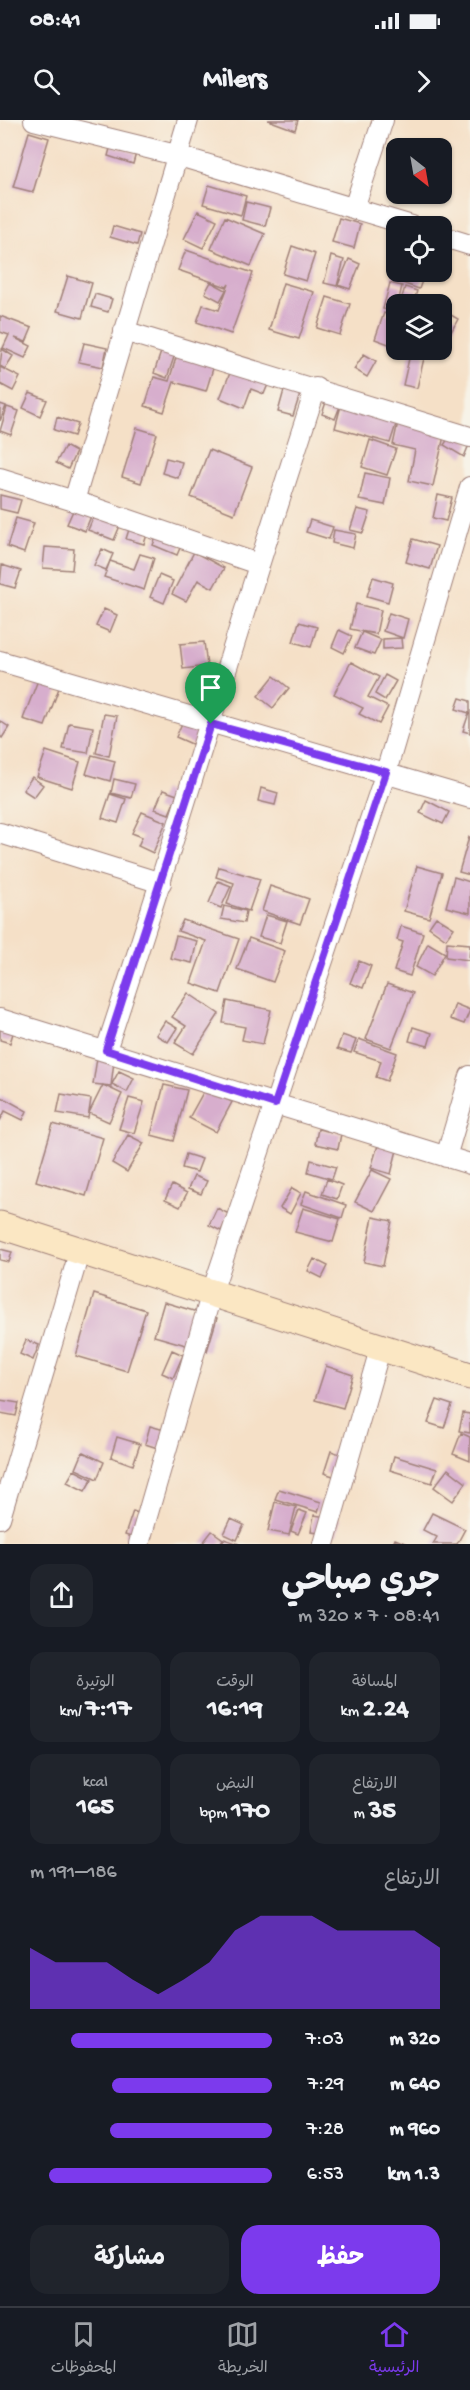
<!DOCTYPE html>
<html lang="ar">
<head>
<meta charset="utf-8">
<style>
	:root { --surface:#171b24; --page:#20242c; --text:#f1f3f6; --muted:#9ea1a6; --line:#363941; --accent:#7c3aed }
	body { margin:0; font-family:"Gochi Hand","Playpen Sans Arabic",sans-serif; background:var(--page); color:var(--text); direction:rtl; height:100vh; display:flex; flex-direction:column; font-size:22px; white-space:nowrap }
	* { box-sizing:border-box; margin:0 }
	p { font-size:20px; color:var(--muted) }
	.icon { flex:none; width:33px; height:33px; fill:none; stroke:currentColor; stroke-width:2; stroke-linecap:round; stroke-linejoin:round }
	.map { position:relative; height:1424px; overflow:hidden; direction:ltr }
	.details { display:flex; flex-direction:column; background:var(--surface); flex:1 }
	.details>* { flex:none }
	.needle { width:39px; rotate:149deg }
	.fabs { position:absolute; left:386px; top:18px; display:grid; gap:12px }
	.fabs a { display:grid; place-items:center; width:66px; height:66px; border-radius:12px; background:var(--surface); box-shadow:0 2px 4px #0004; font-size:30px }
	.pin { position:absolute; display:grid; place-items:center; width:51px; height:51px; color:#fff; margin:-62px -26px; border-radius:50% 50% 50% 0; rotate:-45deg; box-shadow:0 0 6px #0007 }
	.pin .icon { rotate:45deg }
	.round { display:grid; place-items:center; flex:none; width:63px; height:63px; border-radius:18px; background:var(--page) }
	.head { display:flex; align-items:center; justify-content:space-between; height:102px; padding:0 30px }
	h1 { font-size:33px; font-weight:700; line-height:45px }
	.metrics { display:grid; grid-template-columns:repeat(3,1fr); gap:9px; height:102px; padding:6px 30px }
	.metrics div { display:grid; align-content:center; border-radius:15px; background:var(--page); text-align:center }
	.metrics b { font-size:26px; font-weight:700 }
	.metrics small { font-size:16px; font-weight:400 }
	.metrics p { font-size:16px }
	.chart { height:168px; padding:12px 30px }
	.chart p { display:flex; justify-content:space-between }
	.chart svg { width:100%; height:108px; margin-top:6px; fill:var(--accent); opacity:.7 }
	.button { display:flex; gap:12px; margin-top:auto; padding:12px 30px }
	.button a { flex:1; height:69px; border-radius:18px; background:var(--accent); color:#fff; font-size:24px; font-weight:700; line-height:69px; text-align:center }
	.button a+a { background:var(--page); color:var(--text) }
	ul { padding:0 30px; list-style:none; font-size:20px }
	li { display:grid; grid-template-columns:96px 72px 1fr; align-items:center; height:45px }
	li i { height:15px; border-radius:8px; background:var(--accent) }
	.status { display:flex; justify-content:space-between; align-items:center; height:42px; padding:0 30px; background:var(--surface); direction:ltr }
	.status svg { height:16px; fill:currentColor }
	header { display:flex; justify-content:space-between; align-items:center; height:78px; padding:0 30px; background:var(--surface); font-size:27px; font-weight:700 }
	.tab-bar { display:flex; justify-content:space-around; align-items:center; height:84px; border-top:2px solid var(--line); background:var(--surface); font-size:16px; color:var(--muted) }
	.tab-bar a { display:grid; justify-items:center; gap:3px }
	.tab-bar .selected { color:var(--accent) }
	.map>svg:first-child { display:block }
	.building { fill:#d7aecd }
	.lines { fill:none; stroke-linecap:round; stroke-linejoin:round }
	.street-casing { stroke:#a08079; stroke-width:22 }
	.secondary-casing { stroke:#a08079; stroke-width:29 }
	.street { stroke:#fff; stroke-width:20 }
	.secondary { stroke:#fbe7c3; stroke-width:27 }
	.route-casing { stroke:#fff; stroke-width:12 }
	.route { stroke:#7c3aed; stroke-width:8 }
</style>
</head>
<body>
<div class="status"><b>08:41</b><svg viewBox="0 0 49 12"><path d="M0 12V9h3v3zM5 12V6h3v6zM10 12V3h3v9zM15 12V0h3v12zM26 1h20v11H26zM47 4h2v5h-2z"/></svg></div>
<header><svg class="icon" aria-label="forward" viewBox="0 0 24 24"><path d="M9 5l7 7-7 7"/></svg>Milers<svg class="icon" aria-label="search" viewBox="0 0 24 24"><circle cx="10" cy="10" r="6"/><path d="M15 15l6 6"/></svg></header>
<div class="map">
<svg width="470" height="1424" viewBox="0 0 470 1424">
	<rect width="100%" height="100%" fill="#f7f3e8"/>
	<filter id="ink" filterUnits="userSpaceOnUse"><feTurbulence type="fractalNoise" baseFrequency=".0167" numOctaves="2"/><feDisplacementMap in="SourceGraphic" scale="12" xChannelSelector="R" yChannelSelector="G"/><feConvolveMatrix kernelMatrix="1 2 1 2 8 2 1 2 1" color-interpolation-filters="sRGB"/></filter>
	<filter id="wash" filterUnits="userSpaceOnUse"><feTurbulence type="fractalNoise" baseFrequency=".008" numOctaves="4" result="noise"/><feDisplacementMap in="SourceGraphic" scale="24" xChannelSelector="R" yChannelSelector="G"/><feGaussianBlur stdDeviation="1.35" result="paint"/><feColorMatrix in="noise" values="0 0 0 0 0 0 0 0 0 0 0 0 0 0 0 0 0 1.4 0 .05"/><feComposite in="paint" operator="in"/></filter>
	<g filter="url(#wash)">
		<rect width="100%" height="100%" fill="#f5e0c7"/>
		<g id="blocks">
			<path class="building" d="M 268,0 L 298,0 L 295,10 Z
				M 29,12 L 49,18 L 33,72 L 13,67 Z
				M 111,25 L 136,33 L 133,44 L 108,36 Z
				M 209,65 L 246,76 L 241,95 L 203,84 Z
				M 246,82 L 270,88 L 265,106 L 242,100 Z
				M 198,91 L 217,100 L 203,128 L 184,119 Z
				M 225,97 L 265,114 L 251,146 L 211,129 Z
				M 339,98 L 360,104 L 354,128 L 332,122 Z
				M 113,106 L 140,114 L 137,125 L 110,117 Z
				M 292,126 L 315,134 L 306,161 L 283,154 Z
				M 186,130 L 253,153 L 231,214 L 197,202 L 203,185 L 219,190 L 229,164 L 227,167 L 178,150 Z
				M 331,136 L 344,140 L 337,166 L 324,163 Z
				M 349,139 L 360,144 L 350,169 L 338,165 Z
				M 396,145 L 396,152 L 413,152 L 424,155 L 419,169 L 391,159 Z
				M 68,156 L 92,163 L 82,198 L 57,191 Z
				M 211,162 L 226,170 L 220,181 L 205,173 Z
				M 283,163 L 314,172 L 299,219 L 269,210 Z
				M 390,163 L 402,166 L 396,192 L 383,189 Z
				M 405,167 L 417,171 L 413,184 L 400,184 Z
				M 95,174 L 112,179 L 108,192 L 91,187 Z
				M 327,177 L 350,184 L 340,215 L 317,208 Z
				M 444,191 L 458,199 L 450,214 L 441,210 L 441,197 Z
				M 384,193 L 396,197 L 394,226 L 375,219 Z
				M 0,196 L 32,208 L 26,222 L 15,218 L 31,226 L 25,238 L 3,228 L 9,215 L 0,212 Z
				M 84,223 L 107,228 L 103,247 L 79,242 Z
				M 2,229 L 13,236 L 5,249 L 0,246 Z
				M 162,229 L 175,234 L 167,258 L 154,253 Z
				M 411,230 L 425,234 L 417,268 L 403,265 Z
				M 178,231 L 215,242 L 206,271 L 174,262 L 164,292 L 145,286 L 154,257 L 169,261 Z
				M 364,234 L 376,241 L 367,257 L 354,249 Z
				M 0,247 L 20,257 L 13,271 L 0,264 Z
				M 232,248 L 269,262 L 264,274 L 251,269 L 244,288 L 220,278 Z
				M 286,263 L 302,268 L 293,296 L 278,292 Z
				M 30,273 L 47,280 L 40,296 L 23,288 Z
				M 328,276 L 342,281 L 335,299 L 322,294 Z
				M 342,282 L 398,298 L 390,323 L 335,308 Z
				M 0,284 L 6,286 L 0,301 Z
				M 7,287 L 19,291 L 11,315 L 0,311 Z
				M 57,297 L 78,304 L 74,316 L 54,310 Z
				M 398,302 L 445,311 L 433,366 L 409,361 L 415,330 L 393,325 Z
				M 137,308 L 157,314 L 141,363 L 122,357 Z
				M 453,311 L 470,322 L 464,337 L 444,325 Z
				M 370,320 L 396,329 L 387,355 L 362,347 Z
				M 65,326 L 76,332 L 68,349 L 56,343 Z
				M 209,330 L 252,347 L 234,394 L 191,377 Z
				M 166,338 L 182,342 L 178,358 L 162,353 Z
				M 365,353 L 390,358 L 385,385 L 359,380 Z
				M 0,375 L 21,380 L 17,393 L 0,389 Z
				M 438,375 L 452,378 L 446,401 L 433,398 Z
				M 76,384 L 93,391 L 85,411 L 67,404 Z
				M 357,389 L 370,392 L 363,413 L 350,410 Z
				M 96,391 L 122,401 L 114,420 L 88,410 Z
				M 16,398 L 34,403 L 24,433 L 7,427 Z
				M 310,400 L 333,407 L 329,419 L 306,412 Z
				M 131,403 L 149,408 L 144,424 L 126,419 Z
				M 159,410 L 183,421 L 177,435 L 153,425 Z
				M 334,410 L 356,414 L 353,428 L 332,423 Z
				M 413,419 L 437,426 L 430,449 L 406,442 Z
				M 45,427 L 74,429 L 72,450 L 43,448 Z
				M 102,429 L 113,434 L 106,450 L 94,445 Z
				M 194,432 L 224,448 L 213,468 L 198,460 L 186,481 L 172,474 Z
				M 140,434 L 154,438 L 144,470 L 104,457 L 110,441 L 134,449 Z
				M 2,445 L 21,451 L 15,468 L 0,464 Z
				M 159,455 L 173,461 L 164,483 L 150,477 Z
				M 373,457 L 393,463 L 388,482 L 367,476 Z
				M 356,484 L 381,490 L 376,514 L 350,509 Z
				M 104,489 L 117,495 L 110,512 L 96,506 Z
				M 389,493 L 408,499 L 403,518 L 383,511 Z
				M 299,502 L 317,507 L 311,527 L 293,522 Z
				M 339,510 L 352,516 L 344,533 L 332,527 Z
				M 362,512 L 381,520 L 374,535 L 355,528 Z
				M 401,518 L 402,528 L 383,529 L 383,519 Z
				M 204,522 L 207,546 L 183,549 L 180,524 Z
				M 351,542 L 379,557 L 368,577 L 388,587 L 379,604 L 359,594 L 363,588 L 334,574 Z
				M 385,555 L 396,561 L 385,580 L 375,574 Z
				M 274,556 L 289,568 L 273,588 L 258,576 Z
				M 38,560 L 59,568 L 45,606 L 23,599 Z
				M 460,578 L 470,581 L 470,613 L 463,611 L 469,593 L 456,589 Z
				M 104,594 L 117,596 L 109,636 L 96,633 Z
				M 186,594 L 211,605 L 201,628 L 176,617 Z
				M 0,601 L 9,607 L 2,618 L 0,616 Z
				M 69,603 L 93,607 L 88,633 L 63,629 Z
				M 46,631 L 80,642 L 72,668 L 37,657 Z
				M 92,635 L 115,641 L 110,661 L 86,654 Z
				M 32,657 L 43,665 L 34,677 L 23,670 Z
				M 114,659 L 135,664 L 131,678 L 111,673 Z
				M 261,668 L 278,673 L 275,685 L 258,681 Z
				M 163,670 L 177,675 L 169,694 L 155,689 Z
				M 110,674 L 126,679 L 118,703 L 102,698 Z
				M 426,680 L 449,692 L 443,704 L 420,693 Z
				M 142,692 L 166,702 L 153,733 L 138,726 L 142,717 L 132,713 Z
				M 469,717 L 470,717 L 470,755 L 459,752 Z
				M 417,746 L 442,753 L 429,798 L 404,791 Z
				M 219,747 L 260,759 L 249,791 L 227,784 L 234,763 L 216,757 Z
				M 454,757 L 470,762 L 470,793 L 446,787 Z
				M 218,761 L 231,766 L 221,788 L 209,783 Z
				M 270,766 L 309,779 L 300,804 L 262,791 Z
				M 224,786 L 246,791 L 244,803 L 221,799 Z
				M 266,795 L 287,801 L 280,823 L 259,817 Z
				M 436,797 L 454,808 L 446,819 L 429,807 Z
				M 183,800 L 239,819 L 220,873 L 191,863 L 206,821 L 178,811 Z
				M 401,806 L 423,813 L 410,856 L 394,851 L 403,822 L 397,820 Z
				M 176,816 L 197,821 L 192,843 L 170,838 Z
				M 249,818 L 285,831 L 273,862 L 237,849 Z
				M 447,822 L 470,824 L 469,840 L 446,837 Z
				M 428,823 L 445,833 L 432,856 L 416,847 Z
				M 359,841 L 371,846 L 363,868 L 350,863 Z
				M 387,864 L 413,873 L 391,928 L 366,919 Z
				M 188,873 L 219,894 L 193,934 L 175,923 L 186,906 L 172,897 Z
				M 227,881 L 271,890 L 263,924 L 242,920 L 245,907 L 223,903 Z
				M 455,884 L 470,890 L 464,904 L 450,899 Z
				M 165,901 L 177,908 L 168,922 L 156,915 Z
				M 0,906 L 14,910 L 10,923 L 0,920 Z
				M 413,907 L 432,913 L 428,926 L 409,921 Z
				M 342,915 L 356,920 L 351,933 L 337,929 Z
				M 359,919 L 397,933 L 387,961 L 376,957 L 381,941 L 354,932 Z
				M 97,938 L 114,941 L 111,966 L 93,964 Z
				M 119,951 L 134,958 L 127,972 L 112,964 Z
				M 103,965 L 122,974 L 109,1002 L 89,993 Z
				M 164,965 L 187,970 L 174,1021 L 151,1015 Z
				M 205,969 L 232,982 L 216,1012 L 189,998 Z
				M 61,974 L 91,979 L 88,998 L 57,993 Z
				M 0,976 L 27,991 L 23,1000 L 5,991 L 0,1001 Z
				M 129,978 L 144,982 L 134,1013 L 119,1009 Z
				M 53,1004 L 103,1018 L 86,1076 L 36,1061 Z
				M 318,1009 L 341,1014 L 338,1029 L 315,1024 Z
				M 128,1015 L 144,1023 L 127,1052 L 112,1043 Z
				M 378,1025 L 397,1030 L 391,1054 L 371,1048 Z
				M 186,1034 L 202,1039 L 197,1052 L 182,1048 Z
				M 311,1040 L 336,1047 L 332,1059 L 308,1052 Z
				M 372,1050 L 391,1059 L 374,1091 L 355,1082 Z
				M 194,1056 L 207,1061 L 201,1074 L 188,1069 Z
				M 327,1059 L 342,1065 L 337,1079 L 322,1074 Z
				M 172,1065 L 187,1073 L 180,1087 L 165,1080 Z
				M 292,1068 L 301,1073 L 290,1094 L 280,1088 Z
				M 306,1071 L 346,1085 L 342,1098 L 301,1084 Z
				M 217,1088 L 229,1094 L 221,1111 L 209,1105 Z
				M 303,1088 L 340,1099 L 333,1122 L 295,1112 Z
				M 373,1097 L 392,1101 L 383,1146 L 364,1142 Z
				M 0,1129 L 12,1132 L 9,1142 L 0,1140 Z
				M 314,1139 L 328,1146 L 322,1158 L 308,1151 Z
				M 94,1174 L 146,1190 L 127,1251 L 76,1236 Z
				M 164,1182 L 217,1198 L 207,1231 L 154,1216 Z
				M 26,1220 L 39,1225 L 33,1240 L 20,1234 Z
				M 172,1230 L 183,1235 L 173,1258 L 162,1253 Z
				M 326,1246 L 353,1255 L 343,1288 L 315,1280 Z
				M 0,1280 L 19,1283 L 16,1296 L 0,1293 Z
				M 437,1280 L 452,1285 L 444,1308 L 428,1303 Z
				M 463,1293 L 470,1294 L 470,1313 L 459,1311 Z
				M 150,1306 L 175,1313 L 170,1332 L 145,1324 Z
				M 461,1313 L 470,1317 L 470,1341 L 453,1334 Z
				M 117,1317 L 140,1324 L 133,1345 L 111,1337 Z
				M 331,1331 L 343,1335 L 336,1357 L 324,1353 Z
				M 83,1332 L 104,1342 L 97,1359 L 76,1349 Z
				M 394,1336 L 437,1349 L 432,1363 L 390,1350 Z
				M 448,1349 L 466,1363 L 453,1381 L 434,1367 Z
				M 74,1350 L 92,1359 L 85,1371 L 67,1362 Z
				M 279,1369 L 321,1382 L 318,1392 L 275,1379 Z
				M 275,1382 L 296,1387 L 289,1415 L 268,1411 Z
				M 299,1390 L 307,1393 L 298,1414 L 291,1411 Z
				M 133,1391 L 145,1396 L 137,1419 L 125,1415 Z
				M 432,1393 L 465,1409 L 457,1424 L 433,1424 L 437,1417 L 423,1410 Z
				M 314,1395 L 340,1399 L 337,1415 L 311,1412 Z
				M 231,1399 L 244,1405 L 237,1420 L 224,1414 Z
				M 212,1411 L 223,1419 L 220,1424 L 202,1424 Z
				M 224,1419 L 239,1424 L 222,1424 Z
				M 395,1419 L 407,1424 L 393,1424 Z"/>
		</g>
	</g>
	<g filter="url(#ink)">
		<use href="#blocks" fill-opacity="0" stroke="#a08079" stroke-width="1.5"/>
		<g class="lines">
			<defs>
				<path id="street" d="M 34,0 L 176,35 L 412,106
					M 354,88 L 383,0
					M 441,116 L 470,125
					M 124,211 L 470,317
					M 0,358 L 74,381 L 258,444
					M 74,381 L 188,0
					M 0,541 L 470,678
					M 0,713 L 161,763
					M 0,899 L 470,1044
					M 106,930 C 179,710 243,488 316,268
					M 446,1037 L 470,956
					M 0,1398 L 80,1130
					M 139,1424 L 212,1172 L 386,652 L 470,367
					M 324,1424 L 381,1226"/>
				<path id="secondary" d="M 0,1105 L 470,1256"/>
			</defs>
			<use href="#street" class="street-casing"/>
			<use href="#secondary" class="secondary-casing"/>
			<use href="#street" class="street"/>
			<use href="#secondary" class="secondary"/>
		</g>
	</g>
	<g class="lines" filter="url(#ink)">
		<defs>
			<path id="route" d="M 211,604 L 386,652 L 275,984 L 106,930 Z"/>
		</defs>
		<use href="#route" class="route-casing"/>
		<use href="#route" class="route"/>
	</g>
</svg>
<div class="fabs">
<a><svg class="needle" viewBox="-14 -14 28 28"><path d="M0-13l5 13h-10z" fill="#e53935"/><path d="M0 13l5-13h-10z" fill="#9ea1a6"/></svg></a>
<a><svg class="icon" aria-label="locate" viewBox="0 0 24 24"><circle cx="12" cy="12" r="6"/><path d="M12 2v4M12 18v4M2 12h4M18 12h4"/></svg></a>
<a><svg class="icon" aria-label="layers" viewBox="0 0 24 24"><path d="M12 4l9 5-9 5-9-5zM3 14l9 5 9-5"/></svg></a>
</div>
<div class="pin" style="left:211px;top:604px;background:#1e9e55"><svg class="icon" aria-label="arrive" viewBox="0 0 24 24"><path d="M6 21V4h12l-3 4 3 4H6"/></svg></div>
</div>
<section class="details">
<div class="head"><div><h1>جري صباحي</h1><p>08:41 · 7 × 320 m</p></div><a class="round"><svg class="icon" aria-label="share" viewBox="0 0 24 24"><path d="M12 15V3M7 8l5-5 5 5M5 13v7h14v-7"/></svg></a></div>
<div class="metrics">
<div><p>المسافة</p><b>2.24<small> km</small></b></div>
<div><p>الوقت</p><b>16:19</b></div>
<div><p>الوتيرة</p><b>7:17<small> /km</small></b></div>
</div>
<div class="metrics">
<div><p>الارتفاع</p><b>35<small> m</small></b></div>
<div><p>النبض</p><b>170<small> bpm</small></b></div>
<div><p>kcal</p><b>165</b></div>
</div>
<div class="chart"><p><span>الارتفاع</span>186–191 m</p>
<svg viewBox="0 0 160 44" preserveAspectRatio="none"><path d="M0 44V19L10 25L20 25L30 25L40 32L50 38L60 32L70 25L80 12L90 6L100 6L110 6L120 12L130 12L140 12L150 12L160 19V44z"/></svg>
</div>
<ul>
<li><b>320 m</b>7:03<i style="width:83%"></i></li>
<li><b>640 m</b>7:29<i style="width:66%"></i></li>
<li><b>960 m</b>7:28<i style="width:67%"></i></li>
<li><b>1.3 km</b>6:53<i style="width:92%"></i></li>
</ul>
<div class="button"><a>حفظ</a><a>مشاركة</a></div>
</section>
<nav class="tab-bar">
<a class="selected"><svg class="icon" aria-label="home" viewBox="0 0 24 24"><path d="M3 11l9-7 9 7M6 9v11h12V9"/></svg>الرئيسية</a>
<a><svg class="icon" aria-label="map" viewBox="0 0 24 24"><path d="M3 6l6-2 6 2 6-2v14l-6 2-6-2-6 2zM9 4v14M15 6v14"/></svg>الخريطة</a>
<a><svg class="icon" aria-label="saved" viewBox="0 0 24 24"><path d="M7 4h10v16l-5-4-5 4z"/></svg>المحفوظات</a>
</nav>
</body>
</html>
